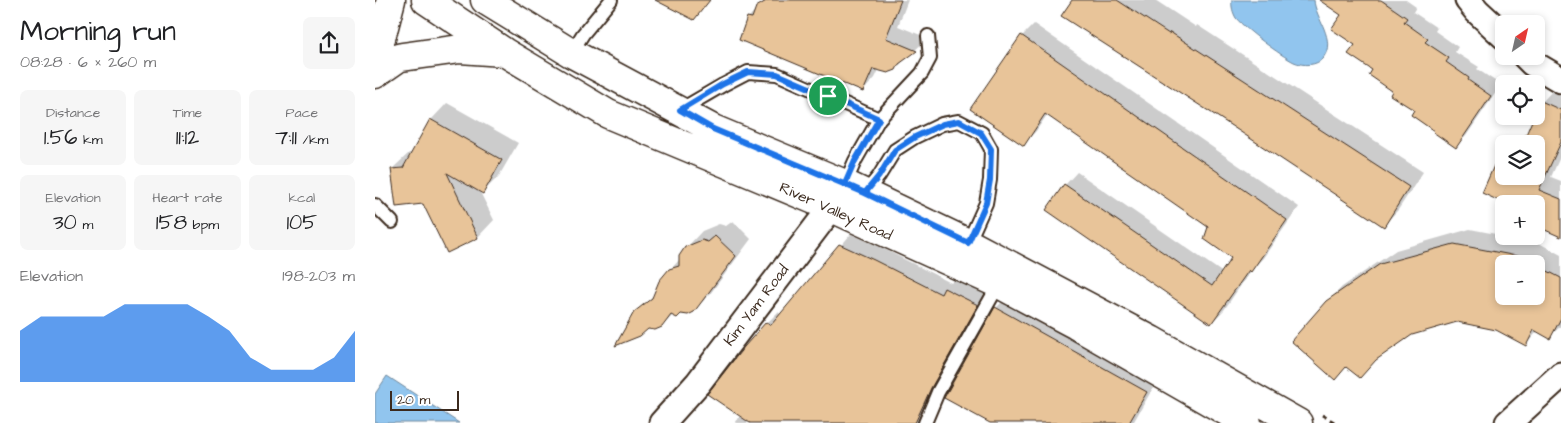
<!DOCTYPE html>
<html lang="en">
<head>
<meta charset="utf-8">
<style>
	:root { --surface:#fff; --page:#f6f6f6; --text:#202124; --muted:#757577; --accent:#1a73e8 }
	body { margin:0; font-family:"Architects Daughter",sans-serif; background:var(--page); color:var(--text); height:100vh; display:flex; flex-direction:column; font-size:19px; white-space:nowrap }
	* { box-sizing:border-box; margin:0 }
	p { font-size:16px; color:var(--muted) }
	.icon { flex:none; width:28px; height:28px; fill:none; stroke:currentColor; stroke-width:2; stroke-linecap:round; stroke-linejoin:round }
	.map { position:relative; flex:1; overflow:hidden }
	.sheet { display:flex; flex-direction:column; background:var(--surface); width:375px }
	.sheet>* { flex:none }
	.needle { width:32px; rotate:34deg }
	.fabs { position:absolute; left:1120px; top:15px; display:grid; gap:10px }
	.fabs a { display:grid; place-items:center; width:50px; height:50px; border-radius:8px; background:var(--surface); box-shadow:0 2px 8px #0003; font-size:25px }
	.scale { position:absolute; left:15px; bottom:12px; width:69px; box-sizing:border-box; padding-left:5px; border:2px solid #3b2a1e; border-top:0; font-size:14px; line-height:18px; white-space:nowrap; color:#3b2a1e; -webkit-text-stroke:4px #fff; paint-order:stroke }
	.pin { position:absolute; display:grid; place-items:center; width:42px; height:42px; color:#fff; margin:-21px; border:2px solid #fff; border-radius:50%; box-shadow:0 1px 5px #0007 }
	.round { display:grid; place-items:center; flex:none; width:52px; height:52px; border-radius:8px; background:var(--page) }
	.headline { display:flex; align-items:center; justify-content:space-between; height:85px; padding:0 20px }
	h1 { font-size:28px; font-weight:600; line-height:38px }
	.figures { display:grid; grid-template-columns:repeat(3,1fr); gap:8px; height:85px; padding:5px 20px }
	.figures div { display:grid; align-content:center; border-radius:8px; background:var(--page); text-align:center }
	.figures b { font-size:21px; font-weight:600 }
	.figures small { font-size:14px; font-weight:400 }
	.figures p { font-size:14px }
	.chart { height:140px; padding:10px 20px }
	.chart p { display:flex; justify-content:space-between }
	.chart svg { width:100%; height:90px; margin-top:5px; fill:var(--accent); opacity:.7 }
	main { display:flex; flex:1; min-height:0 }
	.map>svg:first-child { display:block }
	.water { fill:#91c5ee; stroke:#6f879b }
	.shadow { fill:#0003; fill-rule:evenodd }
	.building { fill:#e8c499; stroke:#3b2a1e }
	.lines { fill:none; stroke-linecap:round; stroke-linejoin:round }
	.service-casing { stroke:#3b2a1e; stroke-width:16 }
	.minor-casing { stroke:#3b2a1e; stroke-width:29 }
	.tertiary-casing { stroke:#3b2a1e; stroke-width:31 }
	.primary-casing { stroke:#3b2a1e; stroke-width:31 }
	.path { stroke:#3b2a1e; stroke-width:3; stroke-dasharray:5 4; stroke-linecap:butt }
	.service { stroke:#fff; stroke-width:12 }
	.minor { stroke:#fff; stroke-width:25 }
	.tertiary { stroke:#fff; stroke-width:28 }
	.primary { stroke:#fff; stroke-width:28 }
	.route-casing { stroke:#fff; stroke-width:10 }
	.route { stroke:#1a73e8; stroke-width:6 }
	.labels { text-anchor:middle; stroke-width:5; stroke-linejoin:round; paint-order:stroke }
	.street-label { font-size:15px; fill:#3b2a1e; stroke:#fff }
</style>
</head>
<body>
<main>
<section class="sheet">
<div class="headline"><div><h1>Morning run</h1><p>08:28 · 6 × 260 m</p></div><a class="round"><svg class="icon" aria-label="share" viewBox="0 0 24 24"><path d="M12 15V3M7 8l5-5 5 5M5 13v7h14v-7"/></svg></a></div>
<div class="figures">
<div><p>Distance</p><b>1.56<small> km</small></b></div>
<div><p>Time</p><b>11:12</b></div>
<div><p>Pace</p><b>7:11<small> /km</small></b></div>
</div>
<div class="figures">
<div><p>Elevation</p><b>30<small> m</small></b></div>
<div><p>Heart rate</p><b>158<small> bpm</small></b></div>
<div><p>kcal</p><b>105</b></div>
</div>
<div class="chart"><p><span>Elevation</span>198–203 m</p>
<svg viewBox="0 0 160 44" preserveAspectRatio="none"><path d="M0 44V19L10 12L20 12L30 12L40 12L50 6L60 6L70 6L80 6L90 12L100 19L110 32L120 38L130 38L140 38L150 32L160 19V44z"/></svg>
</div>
</section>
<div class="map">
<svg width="1186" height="423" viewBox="0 0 1186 423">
	<rect width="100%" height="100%" fill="#fff"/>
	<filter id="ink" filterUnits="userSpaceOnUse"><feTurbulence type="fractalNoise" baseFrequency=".02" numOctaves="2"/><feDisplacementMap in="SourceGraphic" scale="10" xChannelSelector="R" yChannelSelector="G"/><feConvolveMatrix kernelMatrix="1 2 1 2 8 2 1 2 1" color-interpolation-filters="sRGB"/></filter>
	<g filter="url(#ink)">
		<path class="water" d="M 857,0 L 939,0 C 940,18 962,40 948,58 C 942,66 928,66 919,62 C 905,55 871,30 861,18 C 858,13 856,6 857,0 Z
			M 12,376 L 84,423 L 0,423 L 0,394 Z"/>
		<path class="shadow" d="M 390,0 L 533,0 L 523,26 L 553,38 L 520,69 L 504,70 L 500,78 L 488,91 L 373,18 Z
			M 698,0 L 780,0 L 821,27 L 822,25 L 1048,172 L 1023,210 L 1009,225 L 687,16 Z
			M 948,0 L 1031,0 L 1041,7 L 1038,12 L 1062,28 L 1060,31 L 1083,47 L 1080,52 L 1104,67 L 1102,69 L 1126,85 L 1091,136 L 1081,146 L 1061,130 L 999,70 L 981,44 L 968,14 Z
			M 659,24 L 924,207 L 888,258 L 877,269 L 849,310 L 836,323 L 690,185 L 702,172 L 848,273 L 858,258 L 835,226 L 672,115 L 661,131 L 648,144 L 647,36 Z
			M 1179,89 L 1186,92 L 1186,155 L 1176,177 L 1186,181 L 1186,236 L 1161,204 L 1134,204 L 1122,162 L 1129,155 L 1129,176 L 1161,176 L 1161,116 L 1167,102 Z
			M 72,103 L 143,143 L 124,176 L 108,192 L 104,190 L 119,220 L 103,237 L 73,251 L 49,203 L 17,169 L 34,153 L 38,153 L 56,120 Z
			M 358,221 L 376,239 L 335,294 L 318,311 L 298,315 L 287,326 L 260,313 L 280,294 L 295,270 L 305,259 L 311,248 L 327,231 L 344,224 L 351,226 Z
			M 1095,229 L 1162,242 L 1186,255 L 1186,326 L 1174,337 L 1163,331 L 1151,344 L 1122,328 L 1082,320 L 1037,334 L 1005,356 L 985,377 L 972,366 L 960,378 L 952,302 L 967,287 L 1021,250 ZM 1129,264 L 1161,264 L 1161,296 L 1129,296 Z
			M 476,234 L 509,249 L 576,283 L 581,278 L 613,294 L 550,423 L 360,423 L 366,415 L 392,323 L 403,312 L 406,315 Z
			M 632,297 L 782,381 L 758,423 L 617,423 L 621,308 Z"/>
		<path class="building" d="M 280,0 L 335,0 L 319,20 Z
			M 393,0 L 526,0 L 511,38 L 542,51 L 524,64 L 521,70 L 513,73 L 498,69 L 488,92 L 364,40 L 372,17 L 377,18 L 381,7 Z
			M 697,0 L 742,0 L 794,34 L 795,32 L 1034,187 L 1009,227 L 846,119 L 686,16 Z
			M 944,0 L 1006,0 L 1032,18 L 1029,22 L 1053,39 L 1050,42 L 1074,58 L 1071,62 L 1094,78 L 1093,80 L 1116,96 L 1081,148 L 1058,132 L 1059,131 L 1036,115 L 1039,110 L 1015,95 L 1017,91 L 994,75 L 997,70 L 973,54 L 980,45 L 956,29 L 966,15 Z
			M 646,35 L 912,220 L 876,272 L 874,270 L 836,324 L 671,210 L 689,184 L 837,286 L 856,258 L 829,239 L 833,227 L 670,114 L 649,146 L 595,109 Z
			M 1166,101 L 1186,110 L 1186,142 L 1164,190 L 1186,199 L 1186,237 L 1161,226 L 1161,204 L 1131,204 L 1107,193 L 1121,161 L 1129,165 L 1129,176 L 1161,176 L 1161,144 L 1147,144 L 1159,116 L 1161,116 L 1161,111 Z
			M 55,119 L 127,160 L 108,194 L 72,173 L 103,238 L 72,253 L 48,204 L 21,207 L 16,169 L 28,168 Z
			M 340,236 L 361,256 L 319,312 L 313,315 L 306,314 L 302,318 L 296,315 L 287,327 L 280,330 L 273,329 L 265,336 L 240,346 L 259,312 L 277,298 L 284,281 L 294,269 L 304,266 L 304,256 L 310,247 L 327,240 L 333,242 Z
			M 464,244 L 499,260 L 566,294 L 569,288 L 603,305 L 556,388 L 540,423 L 375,423 L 332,394 L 369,347 L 391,322 L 396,325 Z
			M 1079,244 L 1147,257 L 1160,264 L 1129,264 L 1129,296 L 1161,296 L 1161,265 L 1186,278 L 1186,318 L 1175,339 L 1159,330 L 1151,346 L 1121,330 L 1082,322 L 1037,335 L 1001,360 L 985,378 L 971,367 L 960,380 L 916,341 L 951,301 L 1005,264 Z
			M 620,307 L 772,392 L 754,423 L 615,423 L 569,398 Z"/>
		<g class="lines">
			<defs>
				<path id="service" d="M 196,53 L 208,34 L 236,0
					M 305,110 L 348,85 L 373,72 L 402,74 L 504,119
					M 470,184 L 480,161 L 504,119 L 547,73 L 555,58 L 553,36
					M 490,193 L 504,176 L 520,150 L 540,137 L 567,124 L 584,121 L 607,133 L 616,149 L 615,180 L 611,203 L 593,243
					M 0,205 L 17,222
					M 550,423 L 563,392 L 624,284"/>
				<path id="minor" d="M 1093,0 L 1102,11 L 1129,36
					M 1150,56 L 1157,63 L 1186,80
					M 287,423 L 323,383 L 456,208 L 466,191
					M 1133,423 L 1186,375"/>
				<path id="tertiary" d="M 0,53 L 5,42 L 16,0"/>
				<path id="primary" d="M 51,0 L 129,52 L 233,114 L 437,199 L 624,284 L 701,325 L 872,423
					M 110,0 L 196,53 L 338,129 L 470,184 L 593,243 L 776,340 L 923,423
					M 0,74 L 23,58 L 27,57 L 85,49 L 128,52"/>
			</defs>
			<use href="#service" class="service-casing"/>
			<use href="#minor" class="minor-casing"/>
			<use href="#tertiary" class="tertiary-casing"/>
			<use href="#primary" class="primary-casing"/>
			<path class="path" d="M 947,415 L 961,423"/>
			<use href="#service" class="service"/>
			<use href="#minor" class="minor"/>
			<use href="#tertiary" class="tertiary"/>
			<use href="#primary" class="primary"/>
		</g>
	</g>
	<g class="lines" filter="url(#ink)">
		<defs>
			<path id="route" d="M 453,96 L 402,74 L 373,72 L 348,84 L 305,110 L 338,129 L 490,193 L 593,243 L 611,203 L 615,180 L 616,149 L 606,133 L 584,121 L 568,124 L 540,137 L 520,150 L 504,176 L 490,193 L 470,184 L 480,161 L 504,119 L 453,96"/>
		</defs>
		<use href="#route" class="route-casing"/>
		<use href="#route" class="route"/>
	</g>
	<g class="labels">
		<g class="street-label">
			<text transform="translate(461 211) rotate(24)" y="5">River Valley Road</text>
			<text transform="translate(381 305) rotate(-53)" y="5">Kim Yam Road</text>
		</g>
	</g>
</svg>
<div class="fabs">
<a><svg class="needle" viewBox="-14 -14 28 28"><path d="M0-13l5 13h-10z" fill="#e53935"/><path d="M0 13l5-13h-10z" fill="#757577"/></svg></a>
<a><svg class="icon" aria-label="locate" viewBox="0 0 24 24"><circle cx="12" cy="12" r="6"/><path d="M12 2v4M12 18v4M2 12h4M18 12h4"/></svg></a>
<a><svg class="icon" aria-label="layers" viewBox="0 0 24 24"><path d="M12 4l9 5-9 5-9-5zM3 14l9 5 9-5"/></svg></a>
<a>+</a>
<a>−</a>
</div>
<div class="scale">20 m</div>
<div class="pin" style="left:453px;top:96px;background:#1e9e55"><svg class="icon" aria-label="arrive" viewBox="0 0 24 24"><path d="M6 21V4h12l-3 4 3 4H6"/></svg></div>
</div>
</main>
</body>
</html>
